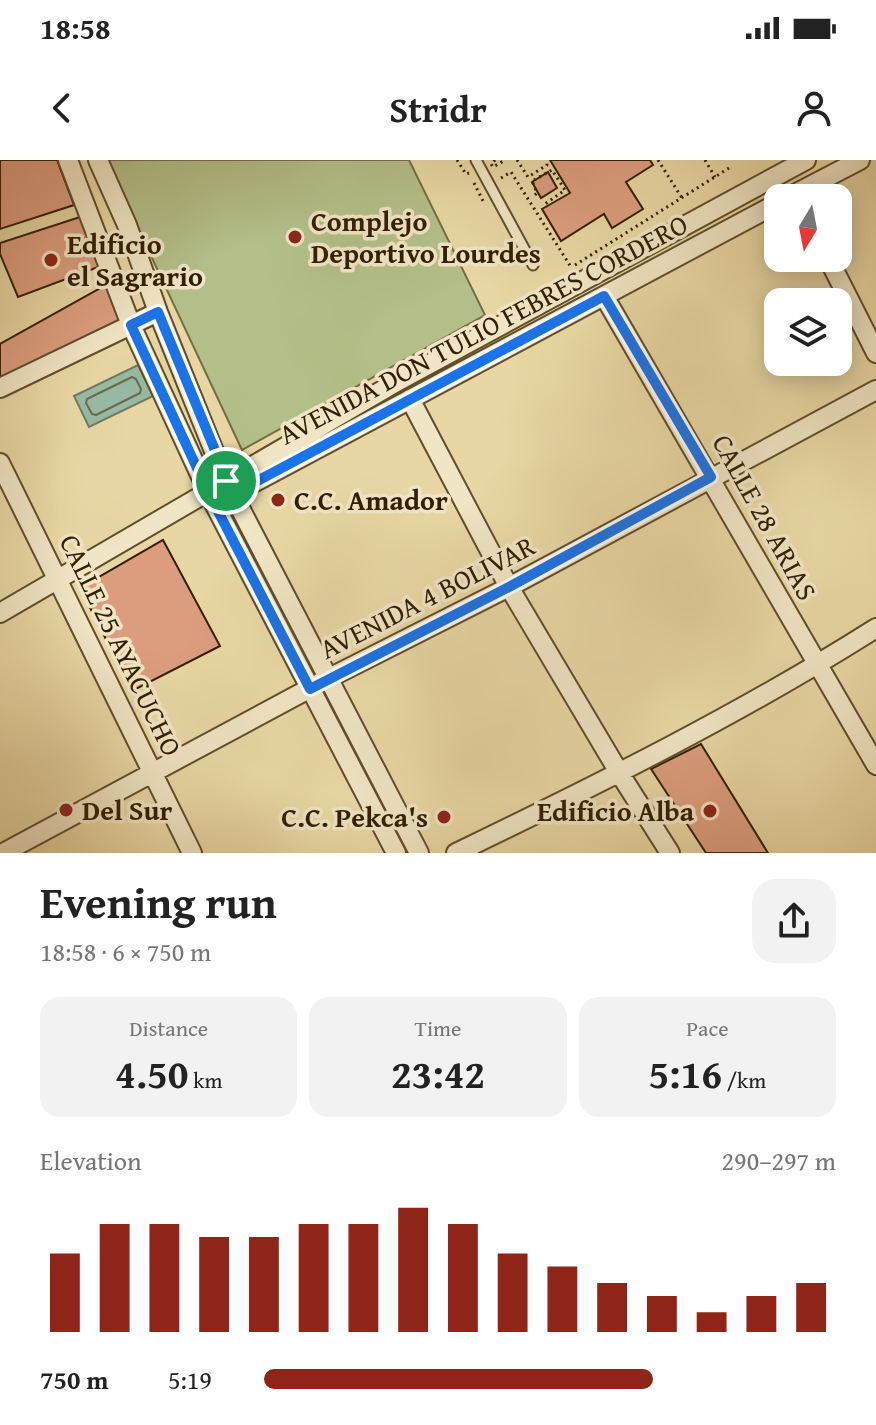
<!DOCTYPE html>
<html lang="en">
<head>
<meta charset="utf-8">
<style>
	:root { --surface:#fff; --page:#f2f2f2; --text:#222; --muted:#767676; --accent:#8f2418 }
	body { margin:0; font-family:"Gentium Book Plus",serif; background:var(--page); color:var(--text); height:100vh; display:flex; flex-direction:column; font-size:30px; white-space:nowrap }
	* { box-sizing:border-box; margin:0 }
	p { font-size:26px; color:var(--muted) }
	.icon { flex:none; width:44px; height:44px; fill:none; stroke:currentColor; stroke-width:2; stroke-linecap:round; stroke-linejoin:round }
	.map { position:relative; height:693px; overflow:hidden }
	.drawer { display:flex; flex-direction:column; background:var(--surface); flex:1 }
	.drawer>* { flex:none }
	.needle { width:52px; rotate:190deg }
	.buttons { position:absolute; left:764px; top:24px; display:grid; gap:16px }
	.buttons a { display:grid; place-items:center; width:88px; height:88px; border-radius:16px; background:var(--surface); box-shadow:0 4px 20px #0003; font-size:40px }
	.pin { position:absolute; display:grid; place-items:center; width:68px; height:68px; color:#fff; margin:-34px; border:4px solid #fff; border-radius:50%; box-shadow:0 2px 8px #0007 }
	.round { display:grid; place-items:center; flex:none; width:84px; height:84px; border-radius:24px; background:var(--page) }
	.overview { display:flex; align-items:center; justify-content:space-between; height:136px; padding:0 40px }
	h1 { font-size:44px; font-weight:700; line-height:60px }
	.figures { display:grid; grid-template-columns:repeat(3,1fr); gap:12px; height:136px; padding:8px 40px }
	.figures div { display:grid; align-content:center; border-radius:20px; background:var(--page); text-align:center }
	.figures b { font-size:40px; font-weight:700 }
	.figures small { font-size:22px; font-weight:400 }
	.figures p { font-size:22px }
	.chart { height:224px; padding:16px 40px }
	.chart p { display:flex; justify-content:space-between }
	.chart svg { width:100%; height:144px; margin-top:8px; stroke:var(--accent); stroke-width:6 }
	ul { padding:0 40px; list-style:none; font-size:26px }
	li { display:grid; grid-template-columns:128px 96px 1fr; align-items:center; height:60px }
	li i { height:20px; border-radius:10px; background:var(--accent) }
	.status { display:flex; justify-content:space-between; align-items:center; height:56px; padding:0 40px; background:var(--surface); direction:ltr }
	.status svg { height:22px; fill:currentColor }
	header { display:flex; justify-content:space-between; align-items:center; height:104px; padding:0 40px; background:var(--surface); font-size:36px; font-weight:700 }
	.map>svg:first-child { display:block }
	.green { fill:#b3bf88; stroke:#726f44; stroke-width:2 }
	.water { fill:#98baa3; stroke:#6f7c62; stroke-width:2 }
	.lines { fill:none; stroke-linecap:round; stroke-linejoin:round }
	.shore { stroke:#656c52; stroke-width:2 }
	.building { fill:#dc9d7e; stroke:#321f01; stroke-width:2 }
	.service-casing { stroke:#604d2a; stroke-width:13 }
	.minor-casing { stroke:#604d2a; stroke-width:22 }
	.path { stroke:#321f01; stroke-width:3; stroke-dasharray:2 4; stroke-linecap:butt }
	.service { stroke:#f0e5c4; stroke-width:9 }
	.minor { stroke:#f0e5c4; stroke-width:18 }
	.route-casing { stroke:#fff; stroke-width:16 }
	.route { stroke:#1a73e8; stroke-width:10 }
	.poi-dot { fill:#8f2418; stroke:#f0e5c4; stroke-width:3 }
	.labels { text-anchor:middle; stroke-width:7; stroke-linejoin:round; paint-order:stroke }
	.poi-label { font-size:28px; font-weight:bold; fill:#321f01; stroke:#f0e5c4; text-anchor:start }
	.street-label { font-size:28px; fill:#321f01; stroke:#f0e5c4 }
</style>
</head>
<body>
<div class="status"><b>18:58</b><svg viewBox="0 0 49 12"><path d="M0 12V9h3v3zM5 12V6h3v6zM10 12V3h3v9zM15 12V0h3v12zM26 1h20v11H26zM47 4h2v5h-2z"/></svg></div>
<header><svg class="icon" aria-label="back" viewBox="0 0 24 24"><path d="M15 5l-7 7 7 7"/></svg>Stridr<svg class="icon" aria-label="person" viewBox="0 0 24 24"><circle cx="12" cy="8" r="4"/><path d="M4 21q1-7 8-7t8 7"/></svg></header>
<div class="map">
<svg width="876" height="693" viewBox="0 0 876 693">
	<rect width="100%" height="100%" fill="#e8d7a4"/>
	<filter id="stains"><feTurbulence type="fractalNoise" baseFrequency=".0025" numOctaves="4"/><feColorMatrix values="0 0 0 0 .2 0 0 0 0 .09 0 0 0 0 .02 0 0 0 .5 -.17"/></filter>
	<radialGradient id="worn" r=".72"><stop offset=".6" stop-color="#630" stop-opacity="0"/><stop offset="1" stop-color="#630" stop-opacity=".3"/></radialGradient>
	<path class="green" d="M 106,0 L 409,0 L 485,155 L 242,290 Z"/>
	<path class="water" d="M 138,205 L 153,236 L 89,267 L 74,236 Z"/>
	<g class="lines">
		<path class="shore" d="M 132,217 L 136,219 L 141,229 L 140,233 L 96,255 L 92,254 L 86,243 L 87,239 Z"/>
	</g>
	<path class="building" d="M 0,0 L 57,0 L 74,45 L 0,69 Z
		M 550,0 L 650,0 L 653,5 L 626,22 L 643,49 L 612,68 L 604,54 L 561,81 L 542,49 L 570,33 Z
		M 548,12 L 557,28 L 541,38 L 532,22 Z
		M 80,57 L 101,106 L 18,137 L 0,94 L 0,83 Z
		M 106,125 L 122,162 L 0,221 L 0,184 Z
		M 163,380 L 220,486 L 132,531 L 80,428 Z
		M 701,584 L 768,693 L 706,693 L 651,609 Z"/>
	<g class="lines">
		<defs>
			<path id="service" d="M 476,0 L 533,105"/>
			<path id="minor" d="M 68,0 L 131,165 L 208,332 L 396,693
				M 98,0 L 127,65 L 158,152 L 226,321 L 419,693
				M 787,38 L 860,0
				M 828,98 L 876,193
				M 604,136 L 876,605
				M 0,228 L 158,152
				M 410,239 L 509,427 L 620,614 L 670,693
				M 0,303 L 192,693
				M 223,339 L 778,43
				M 0,453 L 400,220 L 806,0
				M 3,693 L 329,518 L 509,427 L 876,230
				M 456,693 C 599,624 742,553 876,468"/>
		</defs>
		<use href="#service" class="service-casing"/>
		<use href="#minor" class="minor-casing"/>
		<path class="path" d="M 457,0 L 466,14 L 469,13
			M 495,0 L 491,4 L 493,7 L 505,0
			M 517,0 L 528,17 L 547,5 L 546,0
			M 658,0 L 682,38
			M 705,0 L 715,17
			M 501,18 L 511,12 L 571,107
			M 474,23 L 484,43
			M 535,35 L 537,33 L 532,21 L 552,10 L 565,30 L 545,44 L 547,47
			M 575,105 L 729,8"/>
		<use href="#service" class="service"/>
		<use href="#minor" class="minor"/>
	</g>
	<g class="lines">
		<defs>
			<path id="route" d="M 604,136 L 711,317 L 509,427 L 310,529 L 208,332 L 131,165 L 158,152 L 233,334 Z"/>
		</defs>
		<use href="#route" class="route-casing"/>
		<use href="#route" class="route"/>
	</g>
	<g class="poi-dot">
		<circle cx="295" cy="77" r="8"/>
		<circle cx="51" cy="100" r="8"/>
		<circle cx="278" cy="340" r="8"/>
		<circle cx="66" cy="650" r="8"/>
		<circle cx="710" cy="651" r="8"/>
		<circle cx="444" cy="657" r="8"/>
	</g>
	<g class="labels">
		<g class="poi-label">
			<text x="311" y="71">Complejo<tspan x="311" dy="32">Deportivo Lourdes</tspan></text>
			<text x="67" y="94">Edificio<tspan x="67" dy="32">el Sagrario</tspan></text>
			<text x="294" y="350">C.C. Amador</text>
			<text x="82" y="660">Del Sur</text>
			<text x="694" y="661" text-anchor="end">Edificio Alba</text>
			<text x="428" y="667" text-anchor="end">C.C. Pekca's</text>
		</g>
		<g class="street-label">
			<text transform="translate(483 169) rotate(-28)" y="10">AVENIDA DON TULIO FEBRES CORDERO</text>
			<text transform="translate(765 357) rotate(61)" y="10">CALLE 28 ARIAS</text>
			<text transform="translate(427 437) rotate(-27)" y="10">AVENIDA 4 BOLIVAR</text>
			<text transform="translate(121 485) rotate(64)" y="10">CALLE 25 AYACUCHO</text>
		</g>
	</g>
	<rect width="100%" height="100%" filter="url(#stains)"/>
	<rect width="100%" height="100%" fill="url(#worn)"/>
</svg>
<div class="buttons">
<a><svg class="needle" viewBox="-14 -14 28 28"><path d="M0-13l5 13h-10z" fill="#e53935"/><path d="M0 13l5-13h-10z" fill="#767676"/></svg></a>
<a><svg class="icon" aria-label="layers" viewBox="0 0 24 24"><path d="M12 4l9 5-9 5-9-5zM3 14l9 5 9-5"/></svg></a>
</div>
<div class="pin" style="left:226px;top:321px;background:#1e9e55"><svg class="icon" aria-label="arrive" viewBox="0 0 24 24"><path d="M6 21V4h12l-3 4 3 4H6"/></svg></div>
</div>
<section class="drawer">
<div class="overview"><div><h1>Evening run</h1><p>18:58 · 6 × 750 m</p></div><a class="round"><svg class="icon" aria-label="share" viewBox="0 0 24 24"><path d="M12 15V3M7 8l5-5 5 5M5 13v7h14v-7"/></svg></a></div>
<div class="figures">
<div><p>Distance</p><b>4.50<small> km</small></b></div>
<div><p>Time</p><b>23:42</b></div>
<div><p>Pace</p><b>5:16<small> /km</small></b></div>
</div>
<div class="chart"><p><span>Elevation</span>290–297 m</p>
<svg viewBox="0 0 160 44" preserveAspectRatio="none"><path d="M5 44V20M15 44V11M25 44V11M35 44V15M45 44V15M55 44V11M65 44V11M75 44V6M85 44V11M95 44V20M105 44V24M115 44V29M125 44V33M135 44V38M145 44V33M155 44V29"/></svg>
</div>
<ul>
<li><b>750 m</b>5:19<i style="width:68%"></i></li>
</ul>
</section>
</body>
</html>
